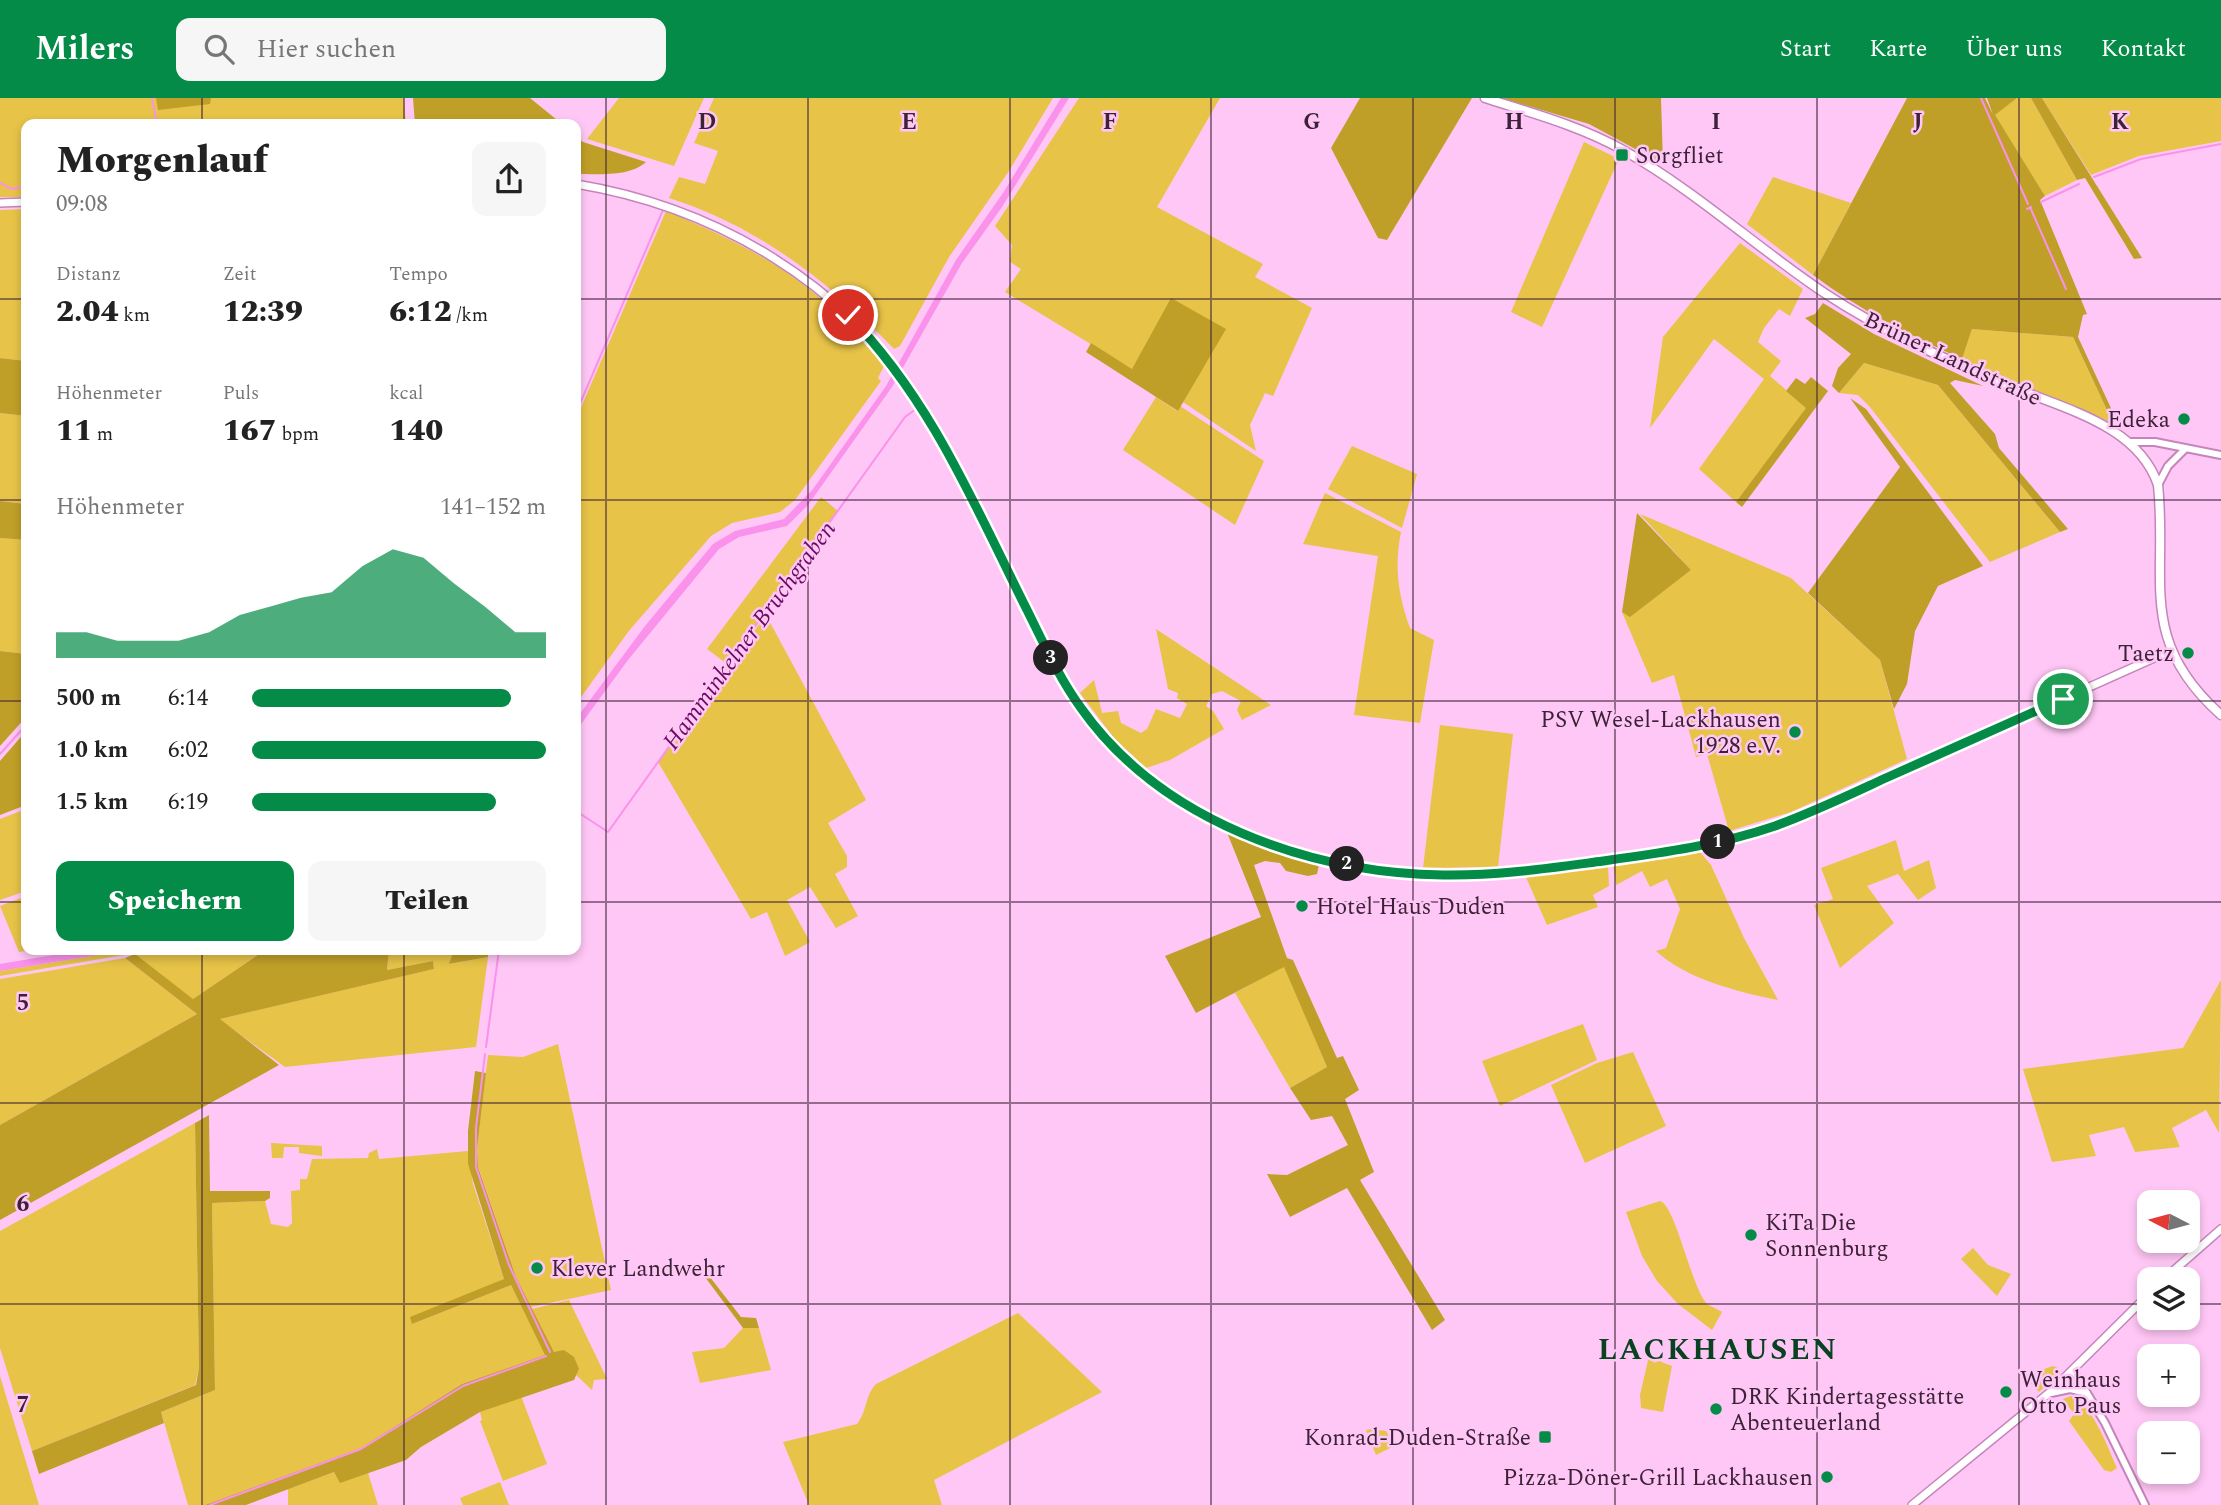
<!DOCTYPE html>
<html lang="de">
<head>
<meta charset="utf-8">
<style>
	:root { --surface:#fff; --page:#f6f6f6; --text:#222; --muted:#767676; --accent:#048b47 }
	body { margin:0; font-family:Spectral,serif; background:var(--page); color:var(--text); height:100vh; display:flex; flex-direction:column; font-size:26px; white-space:nowrap }
	* { box-sizing:border-box; margin:0 }
	p { font-size:23px; color:var(--muted) }
	.icon { flex:none; width:38px; height:38px; fill:none; stroke:currentColor; stroke-width:2; stroke-linecap:round; stroke-linejoin:round }
	.map { position:relative; flex:1; overflow:hidden }
	.side { position:absolute; left:21px; top:21px; width:560px; height:836px; display:flex; flex-direction:column; background:var(--surface); border-radius:14px; box-shadow:0 4px 10px #0003 }
	.side>* { flex:none }
	.needle { width:46px; rotate:276deg }
	.fabs { position:absolute; left:2137px; top:1092px; display:grid; gap:14px }
	.fabs a { display:grid; place-items:center; width:63px; height:63px; border-radius:14px; background:var(--surface); box-shadow:0 4px 10px #0003; font-size:35px }
	.pin { position:absolute; display:grid; place-items:center; width:60px; height:60px; color:#fff; margin:-30px; border:4px solid #fff; border-radius:50%; box-shadow:0 2px 7px #0007 }
	.km { position:absolute; width:35px; height:35px; margin:-18px; border-radius:50%; background:#222; color:#fff; font-size:19px; line-height:35px; text-align:center }
	.round { display:grid; place-items:center; flex:none; width:74px; height:74px; border-radius:14px; background:var(--page) }
	.summary { display:flex; align-items:center; justify-content:space-between; height:119px; padding:0 35px }
	h1 { font-size:38px; font-weight:800; line-height:52px }
	.stats { display:grid; grid-template-columns:repeat(3,1fr); gap:10px; height:119px; padding:7px 35px }
	.stats div { display:grid; align-content:center }
	.stats b { font-size:30px; font-weight:800 }
	.stats small { font-size:19px; font-weight:400 }
	.stats p { font-size:19px }
	.chart { height:196px; padding:14px 35px }
	.chart p { display:flex; justify-content:space-between }
	.chart svg { width:100%; height:126px; margin-top:7px; fill:var(--accent); opacity:.7 }
	.button { display:flex; gap:14px; margin-top:auto; padding:14px 35px }
	.button a { flex:1; height:80px; border-radius:14px; background:var(--accent); color:#fff; font-size:28px; font-weight:800; line-height:80px; text-align:center }
	.button a+a { background:var(--page); color:var(--text) }
	ul { padding:0 35px; list-style:none; font-size:23px }
	li { display:grid; grid-template-columns:112px 84px 1fr; align-items:center; height:52px }
	li i { height:18px; border-radius:9px; background:var(--accent) }
	header { display:flex; align-items:center; gap:42px; box-sizing:border-box; height:98px; padding:0 35px; background:var(--accent); color:#fff }
	header strong { font-size:33px }
	nav { display:flex; gap:38px; margin-inline-start:auto; font-size:24px }
	.search { width:490px; height:63px; background:var(--page); display:flex; align-items:center; gap:18px; box-sizing:border-box; padding:0 24px; border-radius:14px; color:var(--muted); font-size:26px }
	.map>svg:first-child { display:block }
	.green { fill:#e7c348 }
	.forest { fill:#c09f28 }
	.water { fill:#fa91eb }
	.lines { fill:none; stroke-linecap:round; stroke-linejoin:round }
	.stream { stroke:#fa91eb; stroke-width:2 }
	.tertiary-casing { stroke:#c584bb; stroke-width:10 }
	.secondary-casing { stroke:#c584bb; stroke-width:10 }
	.primary-casing { stroke:#c584bb; stroke-width:11 }
	.tertiary { stroke:#fff; stroke-width:6 }
	.secondary { stroke:#fff; stroke-width:7 }
	.primary { stroke:#fff; stroke-width:8 }
	.route-casing { stroke:#fff; stroke-width:14 }
	.route { stroke:#048b47; stroke-width:9 }
	.grid { fill:none; stroke:#3c2238; stroke-width:2; stroke-opacity:0.55 }
	.poi-dot { fill:#048b47; stroke:#ffc7f5; stroke-width:2.5 }
	.labels { text-anchor:middle; stroke-width:5; stroke-linejoin:round; paint-order:stroke }
	.poi-label { font-size:23px; fill:#3c2238; stroke:#ffc7f5; text-anchor:start }
	.street-label { font-size:23px; fill:#3c2238; stroke:#ffc7f5 }
	.water-label { font-size:24px; font-style:italic; fill:#6b0a63; stroke:#ffc7f5 }
	.district-label { font-size:30px; font-weight:bold; letter-spacing:2px; fill:#094221; stroke:#ffc7f5 }
	.grid-label { font-size:23px; text-anchor:middle; font-weight:bold; fill:#3c2238; stroke:#ffc7f5; stroke-width:5; stroke-linejoin:round; paint-order:stroke }
</style>
</head>
<body>
<header>
<strong>Milers</strong>
<div class="search"><svg class="icon" aria-label="search" viewBox="0 0 24 24"><circle cx="10" cy="10" r="6"/><path d="M15 15l6 6"/></svg>Hier suchen</div>
<nav><a>Start</a><a>Karte</a><a>Über uns</a><a>Kontakt</a></nav>
</header>
<div class="map">
<svg width="2221" height="1407" viewBox="0 0 2221 1407">
	<rect width="100%" height="100%" fill="#ffc7f5"/>
	<path class="green" d="M 0,0 L 404,0 L 406,26 L 26,26 L 26,99 L 0,99 Z
		M 619,0 L 704,0 L 674,68 L 587,41 Z
		M 714,0 L 1053,0 L 1009,73 L 949,159 L 900,248 L 894,251 C 831,185 758,128 669,100 L 679,79 L 705,86 L 718,53 L 694,45 Z
		M 1079,0 L 1220,0 L 1157,109 L 1263,166 L 1255,179 L 1312,210 L 1273,298 L 1265,295 L 1250,327 L 1256,353 L 1183,304 L 1225,231 L 1132,271 L 1005,194 L 1021,171 L 1010,164 L 1012,147 L 995,128 Z
		M 2017,0 L 2031,0 L 2077,82 L 2045,98 L 1994,17 Z
		M 2042,0 L 2221,0 L 2221,43 L 2139,58 L 2091,77 Z
		M 1584,44 L 1619,61 L 1542,229 L 1511,214 Z
		M 1773,79 L 1851,105 L 1813,177 L 1747,126 Z
		M 26,111 L 26,263 L 0,260 L 0,112 Z
		M 666,113 C 721,136 775,161 820,200 C 844,220 862,245 885,266 L 878,280 L 881,283 L 795,402 L 780,414 L 732,425 L 711,438 L 628,534 L 576,606 L 576,321 Z
		M 1740,145 L 1803,191 L 1790,218 L 1779,211 L 1764,230 L 1758,244 L 1781,263 L 1770,278 L 1807,310 L 1736,404 L 1699,371 L 1764,281 L 1714,241 L 1650,330 L 1663,239 Z
		M 1972,231 L 2073,239 L 2113,325 L 1962,261 Z
		M 1864,265 L 1938,287 L 2060,434 L 1990,464 L 1870,309 L 1858,297 L 1839,295 Z
		M 1156,299 L 1177,313 L 1180,308 L 1264,363 L 1235,427 L 1123,352 Z
		M 0,315 L 26,318 L 26,406 L 0,403 Z
		M 1352,348 L 1417,376 L 1402,430 L 1328,391 Z
		M 1325,395 L 1401,434 C 1394,468 1398,497 1410,530 L 1434,542 L 1420,625 L 1354,617 L 1378,458 L 1303,446 Z
		M 821,399 L 838,413 L 727,566 L 707,551 Z
		M 1640,416 L 1791,480 L 1880,562 L 1907,661 L 1791,714 L 1729,733 L 1707,656 L 1696,659 L 1674,577 L 1652,585 L 1622,514 L 1630,518 L 1691,472 Z
		M 0,440 L 26,442 L 26,556 L 0,553 Z
		M 766,517 L 866,702 L 828,725 L 847,758 L 847,769 L 835,776 L 858,818 L 836,830 L 810,789 L 787,802 L 810,844 L 785,858 L 767,814 L 751,821 L 658,664 Z
		M 1156,531 L 1271,607 L 1242,622 L 1237,612 L 1241,603 L 1222,593 L 1212,596 L 1206,608 L 1213,613 L 1224,631 L 1170,662 L 1146,670 L 1114,640 L 1080,595 L 1094,582 L 1102,615 L 1118,613 L 1121,625 L 1141,635 L 1147,631 L 1156,611 L 1180,620 L 1187,606 L 1177,600 L 1178,595 L 1168,591 Z
		M 1440,627 L 1513,636 L 1498,769 L 1423,770 Z
		M 26,711 L 26,793 L 0,802 L 0,721 Z
		M 1896,742 L 1904,773 L 1929,762 L 1936,790 L 1918,802 L 1898,776 L 1867,788 L 1894,825 L 1840,870 L 1814,807 L 1833,801 L 1821,770 Z
		M 1700,754 L 1711,767 L 1744,840 L 1778,902 C 1738,894 1686,881 1656,853 L 1666,850 L 1680,811 L 1667,781 L 1650,789 L 1642,773 L 1616,787 L 1613,766 Z
		M 1608,766 L 1609,788 L 1593,797 L 1598,809 L 1547,827 L 1525,777 Z
		M 26,798 L 26,852 L 32,852 L 19,854 L 0,808 Z
		M 265,852 L 193,901 L 127,853 L 131,852 Z
		M 389,852 L 454,852 L 450,866 L 488,859 L 476,949 L 285,969 L 219,921 L 434,871 L 433,863 L 387,872 Z
		M 123,853 L 124,857 L 0,878 L 0,873 Z
		M 125,860 L 197,916 L 0,1027 L 0,881 Z
		M 1284,868 L 1327,969 L 1290,990 L 1235,895 Z
		M 2221,882 L 2219,1035 L 2206,1012 L 2172,1030 L 2180,1049 L 2135,1054 L 2124,1029 L 2089,1037 L 2096,1058 L 2052,1064 L 2023,971 L 2183,950 Z
		M 1583,926 L 1597,962 L 1500,1008 L 1482,963 Z
		M 558,946 L 611,1192 L 531,1209 L 516,1179 L 478,1068 L 477,1051 L 488,957 L 523,959 Z
		M 1633,954 L 1666,1028 L 1585,1065 L 1551,987 L 1597,965 Z
		M 195,1025 L 199,1269 L 195,1287 L 32,1353 L 0,1250 L 0,1133 Z
		M 271,1045 L 322,1048 L 322,1058 L 299,1055 L 299,1049 L 284,1049 L 283,1060 L 272,1060 Z
		M 377,1051 L 379,1061 L 468,1053 L 473,1086 L 504,1181 L 412,1226 L 511,1187 L 546,1257 L 462,1286 L 361,1350 L 205,1407 L 188,1407 L 161,1314 L 215,1292 L 212,1105 L 265,1103 L 271,1126 L 288,1129 L 292,1125 L 291,1093 L 300,1092 L 300,1081 L 307,1081 L 312,1061 L 368,1060 L 369,1055 Z
		M 1660,1103 C 1676,1108 1691,1189 1707,1206 C 1711,1209 1718,1211 1722,1214 L 1712,1232 L 1678,1206 L 1657,1183 L 1642,1158 L 1626,1114 Z
		M 1973,1150 L 1988,1167 L 2011,1176 L 1997,1198 L 1961,1161 Z
		M 569,1202 L 607,1281 L 594,1282 L 592,1292 L 576,1277 L 579,1271 L 554,1254 L 532,1211 Z
		M 1018,1215 L 1102,1294 L 934,1382 L 942,1407 L 809,1407 L 783,1344 L 857,1326 C 867,1314 865,1297 876,1286 Z
		M 743,1230 L 759,1230 L 771,1272 L 700,1285 L 692,1254 L 724,1250 Z
		M 1649,1258 L 1655,1261 L 1653,1265 L 1659,1263 L 1672,1268 L 1663,1314 L 1641,1310 L 1640,1297 Z
		M 2053,1268 L 2058,1270 L 2058,1276 L 2039,1294 L 2024,1278 Z
		M 0,1278 L 39,1407 L 0,1407 Z
		M 521,1298 L 547,1366 L 503,1383 L 480,1323 L 482,1322 L 480,1314 Z
		M 2071,1298 C 2094,1309 2107,1348 2117,1370 L 2111,1374 L 2104,1372 L 2069,1323 L 2074,1316 L 2063,1301 Z
		M 1371,1331 L 1386,1333 L 1394,1348 L 1376,1357 L 1366,1332 Z
		M 334,1374 L 340,1384 L 368,1375 L 378,1407 L 288,1407 L 288,1391 Z
		M 500,1384 L 509,1407 L 463,1407 L 460,1400 Z"/>
	<path class="forest" d="M 156,0 L 211,0 L 210,6 L 158,12 Z
		M 413,0 L 530,0 L 562,26 L 415,26 Z
		M 1360,0 L 1472,0 L 1387,142 L 1378,140 L 1331,50 Z
		M 1501,0 L 1661,0 L 1663,66 L 1589,26 Z
		M 1907,0 L 1985,0 L 1993,17 L 1987,0 L 2017,0 L 1995,17 L 2045,98 L 2040,102 L 2087,216 L 2083,217 L 2078,239 L 2116,321 L 2113,325 L 2073,239 L 1972,231 L 1962,261 C 1909,237 1860,212 1813,177 Z
		M 2031,0 L 2042,0 L 2142,160 L 2134,161 L 2085,80 L 2077,82 Z
		M 576,38 L 583,44 L 646,64 C 630,79 597,76 576,76 Z
		M 1171,200 L 1226,231 L 1178,313 L 1086,254 L 1091,245 L 1132,271 Z
		M 1823,205 L 1874,236 L 1983,288 L 1955,282 L 1950,285 L 1995,336 L 1999,350 L 2068,431 L 2060,434 L 1938,287 L 1864,265 L 1839,295 L 1832,288 L 1838,270 L 1851,256 L 1805,220 L 1815,216 Z
		M 0,260 L 26,263 L 26,318 L 0,315 Z
		M 1811,279 L 1828,293 L 1742,409 L 1736,404 L 1806,310 L 1786,293 L 1796,280 L 1805,286 Z
		M 1850,300 L 1866,311 L 1983,468 L 1938,488 L 1915,533 L 1907,586 L 1894,611 L 1880,562 L 1808,495 L 1900,369 Z
		M 0,403 L 26,406 L 26,442 L 0,440 Z
		M 1637,415 L 1691,472 L 1630,519 L 1622,514 Z
		M 0,553 L 26,556 L 26,619 L 0,648 Z
		M 26,633 L 26,707 L 0,717 L 0,663 Z
		M 1226,732 L 1319,767 L 1317,776 L 1308,778 L 1286,773 L 1280,765 L 1265,763 L 1254,767 L 1287,860 L 1293,862 L 1337,960 L 1343,958 L 1359,992 L 1345,1001 L 1374,1074 L 1360,1082 L 1445,1222 L 1432,1232 L 1347,1090 L 1290,1119 L 1267,1076 L 1287,1077 L 1348,1047 L 1332,1018 L 1311,1022 L 1290,990 L 1327,969 L 1284,869 L 1196,915 L 1165,858 L 1261,819 Z
		M 265,852 L 389,852 L 387,872 L 433,863 L 434,871 L 220,921 L 279,967 L 0,1122 L 0,1027 L 197,916 L 125,860 L 135,856 L 193,901 Z
		M 454,852 L 488,852 L 488,859 L 449,866 Z
		M 475,973 L 486,975 L 477,1051 L 478,1069 L 516,1179 L 554,1254 L 564,1252 L 574,1259 L 579,1271 L 574,1282 L 480,1314 L 421,1349 L 406,1362 L 340,1385 L 334,1374 L 246,1407 L 205,1407 L 361,1350 L 462,1286 L 545,1257 L 511,1187 L 412,1226 L 410,1219 L 504,1181 L 468,1066 L 468,1033 Z
		M 209,1017 L 210,1093 L 270,1093 L 270,1100 L 265,1103 L 212,1105 L 215,1292 L 161,1314 L 164,1325 L 39,1376 L 32,1353 L 196,1287 L 199,1269 L 195,1025 Z
		M 706,1174 L 741,1219 L 756,1220 L 759,1230 L 743,1230 L 702,1175 Z"/>
	<path class="water" d="M 1061,0 L 1069,0 L 1002,109 L 962,165 L 892,289 L 808,407 L 787,428 L 739,439 L 719,451 L 628,562 L 576,633 L 576,621 L 645,528 L 713,446 L 735,433 L 784,421 L 813,391 L 886,288 L 956,162 L 1003,95 Z
		M 83,852 L 123,853 L 0,873 L 0,866 Z"/>
	<g class="lines">
		<path class="stream" d="M 152,0 L 157,26
			M 1981,0 L 2028,106
			M 2094,79 L 2141,61 L 2221,46
			M 0,85 L 12,91 L 26,88
			M 2041,104 L 2079,86
			M 2030,109 L 2066,191
			M 2027,111 L 2031,109
			M 576,315 L 663,112
			M 0,656 L 26,627
			M 576,713 L 608,734 L 905,319 L 916,311
			M 486,949 L 499,852
			M 485,956 L 476,1030 L 476,1069 L 509,1167 L 550,1254
			M 210,1407 L 361,1351 L 463,1288 L 546,1258"/>
		<defs>
			<path id="tertiary" d="M 2131,344 L 2155,344 L 2221,357
				M 2158,387 L 2168,368 L 2185,351
				M 2073,1272 L 2105,1325 L 2145,1407
				M 2051,1295 L 2070,1291 L 2087,1295"/>
			<path id="secondary" d="M 576,86 C 715,109 844,184 920,305 C 952,355 976,409 1002,462 C 1029,516 1053,576 1092,624 C 1174,727 1312,774 1440,777 C 1492,779 1544,770 1596,763 C 1641,757 1687,753 1731,741 C 1794,723 1853,695 1913,668 C 1999,630 2085,591 2172,552
				M 0,105 L 26,104
				M 2164,1181 L 2221,1131
				M 1912,1407 L 2049,1295 L 2149,1196"/>
			<path id="primary" d="M 1485,0 C 1532,15 1580,28 1623,52 C 1696,93 1757,150 1826,196 C 1884,234 1946,262 2010,288 C 2064,311 2138,327 2158,387 C 2168,482 2136,541 2221,617"/>
		</defs>
		<use href="#tertiary" class="tertiary-casing"/>
		<use href="#secondary" class="secondary-casing"/>
		<use href="#primary" class="primary-casing"/>
		<use href="#tertiary" class="tertiary"/>
		<use href="#secondary" class="secondary"/>
		<use href="#primary" class="primary"/>
	</g>
	<g class="lines">
		<defs>
			<path id="route" d="M 848,217 C 928,298 972,401 1022,502 C 1041,539 1057,577 1081,610 C 1161,723 1309,775 1443,777 C 1497,778 1550,770 1603,763 C 1661,755 1720,747 1775,728 C 1814,714 1851,696 1888,679 C 1946,653 2004,627 2063,601"/>
		</defs>
		<use href="#route" class="route-casing"/>
		<use href="#route" class="route"/>
	</g>
	<path class="grid" d="M 202,0 L 202,26M 404,0 L 404,26M 606,0 L 606,1407M 808,0 L 808,1407M 1010,0 L 1010,1407M 1211,0 L 1211,1407M 1413,0 L 1413,1407M 1615,0 L 1615,1407M 1817,0 L 1817,1407M 2019,0 L 2019,1407M 0,201 L 26,201M 576,201 L 2221,201M 0,402 L 26,402M 576,402 L 2221,402M 0,603 L 26,603M 576,603 L 2221,603M 0,804 L 26,804M 576,804 L 2221,804M 202,852 L 202,1407M 404,852 L 404,1407M 0,1005 L 2221,1005M 0,1206 L 2149,1206M 2188,1206 L 2221,1206"/>
	<g class="poi-dot">
		<rect x="1615" y="50" width="14" height="14" rx="3.5"/>
		<circle cx="2184" cy="321" r="7"/>
		<circle cx="2188" cy="555" r="7"/>
		<circle cx="1795" cy="634" r="7"/>
		<circle cx="1302" cy="808" r="7"/>
		<circle cx="1751" cy="1137" r="7"/>
		<circle cx="537" cy="1170" r="7"/>
		<circle cx="2006" cy="1294" r="7"/>
		<circle cx="1716" cy="1311" r="7"/>
		<rect x="1538" y="1332" width="14" height="14" rx="3.5"/>
		<circle cx="1827" cy="1379" r="7"/>
	</g>
	<g class="labels">
		<g class="poi-label">
			<text x="1636" y="65">Sorgfliet</text>
			<text x="2170" y="329" text-anchor="end">Edeka</text>
			<text x="2174" y="563" text-anchor="end">Taetz</text>
			<text x="1781" y="629" text-anchor="end">PSV Wesel-Lackhausen<tspan x="1781" dy="26">1928 e.V.</tspan></text>
			<text x="1316" y="816">Hotel Haus Duden</text>
			<text x="1765" y="1132">KiTa Die<tspan x="1765" dy="26">Sonnenburg</tspan></text>
			<text x="551" y="1178">Klever Landwehr</text>
			<text x="2020" y="1289">Weinhaus<tspan x="2020" dy="26">Otto Paus</tspan></text>
			<text x="1730" y="1306">DRK Kindertagesstätte<tspan x="1730" dy="26">Abenteuerland</tspan></text>
			<text x="1531" y="1347" text-anchor="end">Konrad-Duden-Straße</text>
			<text x="1813" y="1387" text-anchor="end">Pizza-Döner-Grill Lackhausen</text>
		</g>
		<g class="street-label">
			<text transform="translate(1953 260) rotate(25)" y="8">Brüner Landstraße</text>
		</g>
		<g class="water-label">
			<text transform="translate(749 537) rotate(-54)" y="8">Hamminkelner Bruchgraben</text>
		</g>
		<g class="district-label">
			<text x="1718" y="1261">LACKHAUSEN</text>
		</g>
	</g>
	<g class="grid-label">
		<text x="707" y="31">D</text>
		<text x="909" y="31">E</text>
		<text x="1110" y="31">F</text>
		<text x="1312" y="31">G</text>
		<text x="1514" y="31">H</text>
		<text x="1716" y="31">I</text>
		<text x="1918" y="31">J</text>
		<text x="2120" y="31">K</text>
		<text x="23" y="912">5</text>
		<text x="23" y="1113">6</text>
		<text x="23" y="1314">7</text>
	</g>
</svg>
<div class="fabs">
<a><svg class="needle" viewBox="-14 -14 28 28"><path d="M0-13l5 13h-10z" fill="#e53935"/><path d="M0 13l5-13h-10z" fill="#767676"/></svg></a>
<a><svg class="icon" aria-label="layers" viewBox="0 0 24 24"><path d="M12 4l9 5-9 5-9-5zM3 14l9 5 9-5"/></svg></a>
<a>+</a>
<a>−</a>
</div>
<div class="pin" style="left:2063px;top:601px;background:#1e9e55"><svg class="icon" aria-label="arrive" viewBox="0 0 24 24"><path d="M6 21V4h12l-3 4 3 4H6"/></svg></div>
<div class="pin" style="left:848px;top:217px;background:#d93025"><svg class="icon" aria-label="check" viewBox="0 0 24 24"><path d="M5 12l5 5 9-10"/></svg></div>
<b class="km" style="left:1718px;top:744px">1</b>
<b class="km" style="left:1347px;top:766px">2</b>
<b class="km" style="left:1051px;top:560px">3</b>
<section class="side">
<div class="summary"><div><h1>Morgenlauf</h1><p>09:08</p></div><a class="round"><svg class="icon" aria-label="share" viewBox="0 0 24 24"><path d="M12 15V3M7 8l5-5 5 5M5 13v7h14v-7"/></svg></a></div>
<div class="stats">
<div><p>Distanz</p><b>2.04<small> km</small></b></div>
<div><p>Zeit</p><b>12:39</b></div>
<div><p>Tempo</p><b>6:12<small> /km</small></b></div>
</div>
<div class="stats">
<div><p>Höhenmeter</p><b>11<small> m</small></b></div>
<div><p>Puls</p><b>167<small> bpm</small></b></div>
<div><p>kcal</p><b>140</b></div>
</div>
<div class="chart"><p><span>Höhenmeter</span>141–152 m</p>
<svg viewBox="0 0 160 44" preserveAspectRatio="none"><path d="M0 44V35L10 35L20 38L30 38L40 38L50 35L60 29L70 26L80 23L90 21L100 12L110 6L120 9L130 18L140 26L150 35L160 35V44z"/></svg>
</div>
<ul>
<li><b>500 m</b>6:14<i style="width:88%"></i></li>
<li><b>1.0 km</b>6:02<i style="width:100%"></i></li>
<li><b>1.5 km</b>6:19<i style="width:83%"></i></li>
</ul>
<div class="button"><a>Speichern</a><a>Teilen</a></div>
</section>
</div>
</body>
</html>
